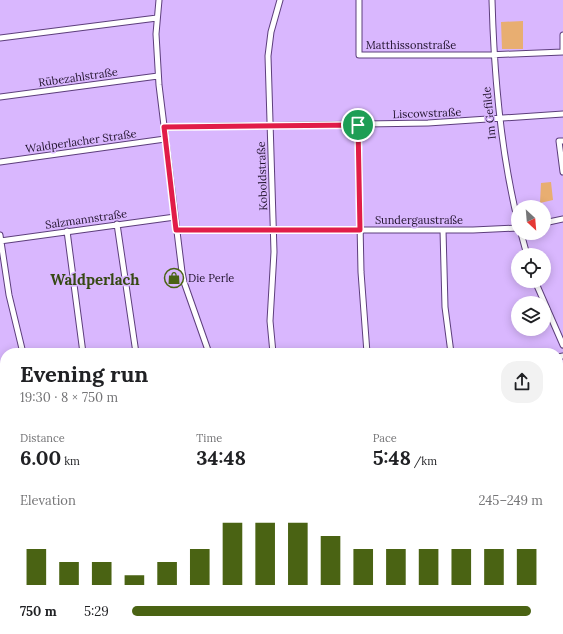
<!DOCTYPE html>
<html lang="en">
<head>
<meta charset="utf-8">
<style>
	:root { --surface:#fff; --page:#f2f2f2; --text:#202124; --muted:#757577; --accent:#4a6313 }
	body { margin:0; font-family:Lora,serif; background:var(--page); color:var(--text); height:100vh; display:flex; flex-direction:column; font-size:15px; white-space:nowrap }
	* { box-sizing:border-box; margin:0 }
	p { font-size:13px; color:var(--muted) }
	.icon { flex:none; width:22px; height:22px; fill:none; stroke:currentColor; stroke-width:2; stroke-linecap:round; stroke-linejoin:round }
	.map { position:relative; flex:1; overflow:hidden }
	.panel { position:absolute; left:0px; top:348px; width:563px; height:286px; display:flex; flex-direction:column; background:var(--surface); border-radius:16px 16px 0 0; box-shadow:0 2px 10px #0003 }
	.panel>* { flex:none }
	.needle { width:26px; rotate:154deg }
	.tools { position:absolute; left:511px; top:200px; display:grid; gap:8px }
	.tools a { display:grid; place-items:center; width:40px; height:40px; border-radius:50%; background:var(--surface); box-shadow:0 2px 10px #0003; font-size:20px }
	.pin { position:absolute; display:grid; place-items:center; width:34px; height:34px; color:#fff; margin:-17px; border:2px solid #fff; border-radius:50%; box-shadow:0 1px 4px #0007 }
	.round { display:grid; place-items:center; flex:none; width:42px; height:42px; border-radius:16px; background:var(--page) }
	.headline { display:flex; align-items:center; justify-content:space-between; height:68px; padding:0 20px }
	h1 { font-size:22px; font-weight:700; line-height:30px }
	.stats { display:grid; grid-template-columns:repeat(3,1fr); gap:6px; height:68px; padding:4px 20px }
	.stats div { display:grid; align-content:center }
	.stats b { font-size:20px; font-weight:700 }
	.stats small { font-size:11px; font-weight:400 }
	.stats p { font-size:11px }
	.chart { height:112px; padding:8px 20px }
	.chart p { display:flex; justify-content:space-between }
	.chart svg { width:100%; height:72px; margin-top:4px; stroke:var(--accent); stroke-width:6 }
	ul { padding:0 20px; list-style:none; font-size:13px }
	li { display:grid; grid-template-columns:64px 48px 1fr; align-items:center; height:30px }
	li i { height:10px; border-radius:5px; background:var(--accent) }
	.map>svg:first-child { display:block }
	.green { fill:#e8ae71 }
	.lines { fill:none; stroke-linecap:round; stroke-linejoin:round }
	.minor-casing { stroke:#5d3e7c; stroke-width:7 }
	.minor { stroke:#fff; stroke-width:5 }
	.route-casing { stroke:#fff; stroke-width:8 }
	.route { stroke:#e11d48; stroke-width:5 }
	.labels { text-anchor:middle; stroke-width:3; stroke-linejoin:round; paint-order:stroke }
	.street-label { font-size:11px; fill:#21132d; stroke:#d9b7fe }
	.poi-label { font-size:11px; fill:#21132d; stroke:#d9b7fe; text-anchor:start }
	.district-label { font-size:15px; font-weight:bold; fill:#364813; stroke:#d9b7fe }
</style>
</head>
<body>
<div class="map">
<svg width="563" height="634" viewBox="0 0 563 634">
	<rect width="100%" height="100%" fill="#d9b7fe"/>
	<path class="green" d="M 523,21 L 523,49 L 502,49 L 501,22 Z
		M 551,182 L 553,200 L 540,203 L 541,183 Z
		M 558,392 L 563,392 L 563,495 L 558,495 Z"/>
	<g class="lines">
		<defs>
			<path id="minor" d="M 159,0 L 156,34 L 159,85 L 182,272 L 184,282 L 209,353
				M 359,0 L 359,55 L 487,55 L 563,52
				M 492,0 C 494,75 500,149 518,222
				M 0,38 L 157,18
				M 563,52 L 563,35
				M 0,97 L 158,76
				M 358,125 L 361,272 L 367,353
				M 164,127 L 428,123 L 563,114
				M 563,141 L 559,141 L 563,172
				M 0,162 L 165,139
				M 544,223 L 563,219
				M 117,224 L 136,353
				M 176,230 L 473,230 L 518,228
				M 443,230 L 445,307 L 451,353
				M 67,231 L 83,353
				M 521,233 L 527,255
				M 0,235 L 9,295 L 23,353
				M 0,241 L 175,217
				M 535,281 L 563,345
				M 273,353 L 270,321 L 274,252 L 268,56 L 271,32 L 280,0
				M 558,357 L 563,356
				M 0,406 L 5,405
				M 558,537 L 563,536
				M 0,559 L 5,558
				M 558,618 L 563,618
				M 0,629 L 83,634
				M 112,629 L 113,634
				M 180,634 L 180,629
				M 251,634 L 251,629"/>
		</defs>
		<use href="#minor" class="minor-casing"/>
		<use href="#minor" class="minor"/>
	</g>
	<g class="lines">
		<defs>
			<path id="route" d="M 358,125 L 360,230 L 176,230 L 164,127 Z"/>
		</defs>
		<use href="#route" class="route-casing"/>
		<use href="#route" class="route"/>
	</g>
	<defs>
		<symbol id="shop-ring" viewBox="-11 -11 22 22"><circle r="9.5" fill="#d9b7fe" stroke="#4a6313" stroke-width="1.5"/><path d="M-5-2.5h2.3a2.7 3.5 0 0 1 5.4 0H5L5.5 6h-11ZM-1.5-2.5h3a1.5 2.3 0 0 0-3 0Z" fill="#4a6313"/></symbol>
	</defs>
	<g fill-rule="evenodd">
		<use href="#shop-ring" x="163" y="267" width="22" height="22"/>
	</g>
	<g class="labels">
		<g class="street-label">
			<text x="411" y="49">Matthissonstraße</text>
			<text transform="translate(78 77) rotate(-8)" y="4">Rübezahlstraße</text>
			<text transform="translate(427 113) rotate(-2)" y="4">Liscowstraße</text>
			<text transform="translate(489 113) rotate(-96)" y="4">Im Gefilde</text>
			<text transform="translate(81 141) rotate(-8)" y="4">Waldperlacher Straße</text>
			<text transform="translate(262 176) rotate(-92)" y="4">Koboldstraße</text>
			<text transform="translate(86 219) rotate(-8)" y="4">Salzmannstraße</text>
			<text x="419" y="224">Sundergaustraße</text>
		</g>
		<g class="poi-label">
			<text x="188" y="282">Die Perle</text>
		</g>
		<g class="district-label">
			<text x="95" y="285">Waldperlach</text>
		</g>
	</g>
</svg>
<div class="tools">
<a><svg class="needle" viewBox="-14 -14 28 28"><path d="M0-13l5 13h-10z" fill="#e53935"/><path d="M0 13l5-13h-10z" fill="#757577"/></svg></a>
<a><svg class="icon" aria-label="locate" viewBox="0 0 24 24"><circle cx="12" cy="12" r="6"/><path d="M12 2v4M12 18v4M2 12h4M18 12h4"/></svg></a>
<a><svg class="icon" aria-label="layers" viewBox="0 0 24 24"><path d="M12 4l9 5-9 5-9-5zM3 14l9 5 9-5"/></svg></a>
</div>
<div class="pin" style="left:358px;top:125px;background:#1e9e55"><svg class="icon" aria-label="arrive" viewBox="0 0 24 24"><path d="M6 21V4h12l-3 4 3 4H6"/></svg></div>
<section class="panel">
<div class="headline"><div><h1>Evening run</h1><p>19:30 · 8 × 750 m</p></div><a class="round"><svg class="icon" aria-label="share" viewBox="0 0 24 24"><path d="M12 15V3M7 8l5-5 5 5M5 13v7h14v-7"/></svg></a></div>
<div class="stats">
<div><p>Distance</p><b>6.00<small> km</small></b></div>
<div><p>Time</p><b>34:48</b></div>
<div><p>Pace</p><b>5:48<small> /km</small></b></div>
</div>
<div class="chart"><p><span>Elevation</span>245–249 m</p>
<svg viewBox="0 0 160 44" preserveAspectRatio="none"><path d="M5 44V22M15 44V30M25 44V30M35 44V38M45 44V30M55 44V22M65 44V6M75 44V6M85 44V6M95 44V14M105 44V22M115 44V22M125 44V22M135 44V22M145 44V22M155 44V22"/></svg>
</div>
<ul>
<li><b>750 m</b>5:29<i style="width:97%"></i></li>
</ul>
</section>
</div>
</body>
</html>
